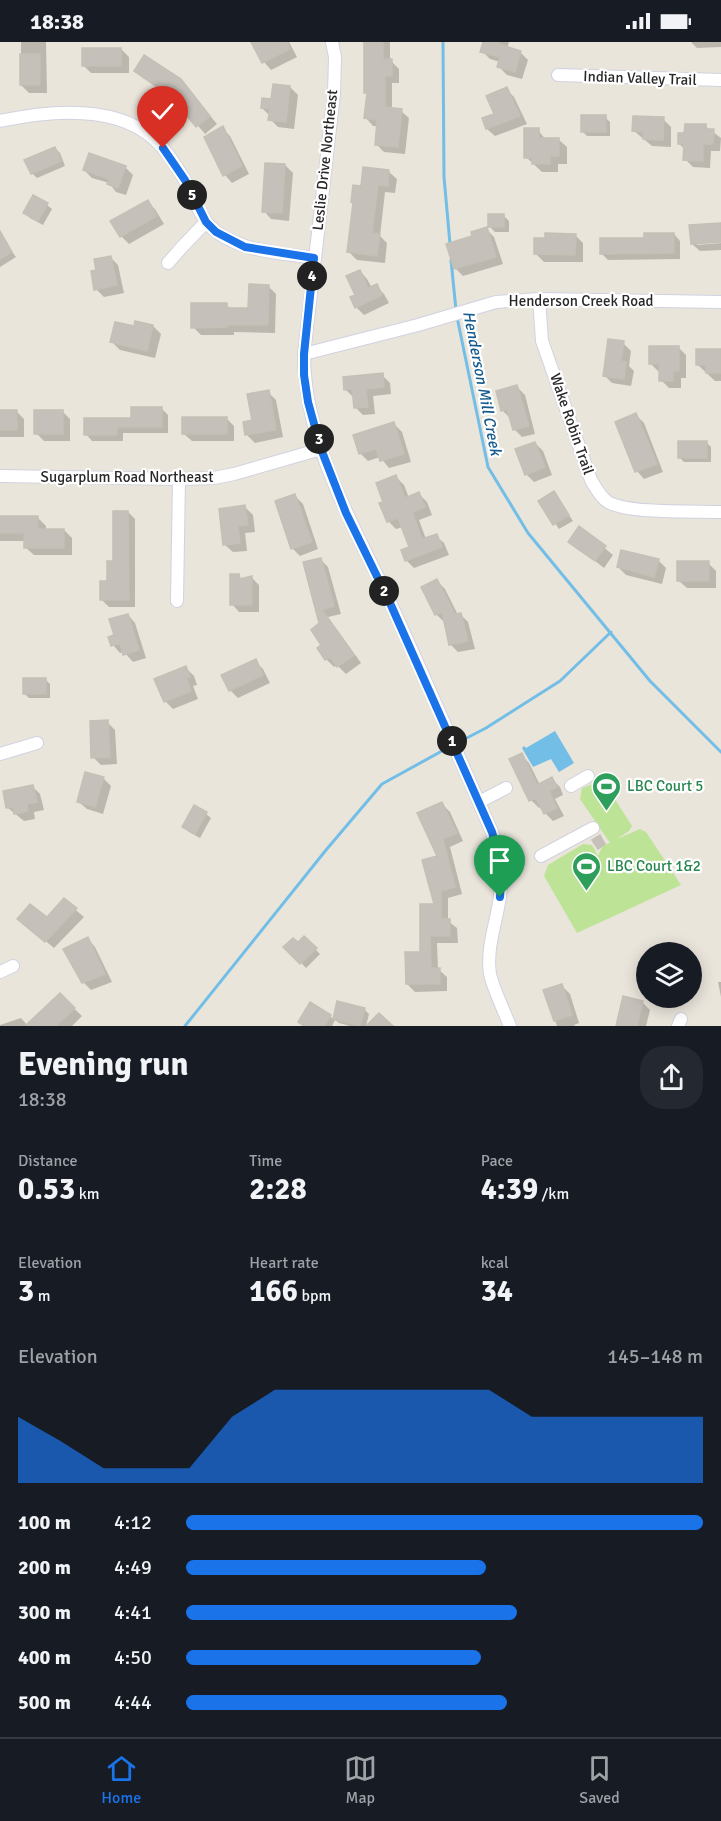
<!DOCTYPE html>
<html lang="en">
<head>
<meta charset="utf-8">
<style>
	:root { --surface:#171b24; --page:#242831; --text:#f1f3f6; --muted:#9ea1a6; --line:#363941; --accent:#1a73e8 }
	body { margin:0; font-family:Signika,sans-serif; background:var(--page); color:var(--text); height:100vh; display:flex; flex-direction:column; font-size:22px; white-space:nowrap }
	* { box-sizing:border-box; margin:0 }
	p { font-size:20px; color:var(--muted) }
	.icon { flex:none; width:33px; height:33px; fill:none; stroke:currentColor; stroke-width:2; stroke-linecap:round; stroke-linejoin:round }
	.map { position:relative; height:984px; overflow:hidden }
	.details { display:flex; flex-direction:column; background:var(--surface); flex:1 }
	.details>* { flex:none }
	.fabs { position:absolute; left:636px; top:900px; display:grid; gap:12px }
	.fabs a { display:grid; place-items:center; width:66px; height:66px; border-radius:50%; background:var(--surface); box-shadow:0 3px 15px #0003; font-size:30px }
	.pin { position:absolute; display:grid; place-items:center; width:51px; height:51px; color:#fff; margin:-62px -26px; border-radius:50% 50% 50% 0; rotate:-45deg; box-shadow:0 0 6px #0007 }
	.pin .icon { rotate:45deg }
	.km { position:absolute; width:30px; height:30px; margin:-15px; border-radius:50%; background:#222; color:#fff; font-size:16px; line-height:30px; text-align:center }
	.round { display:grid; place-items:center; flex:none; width:63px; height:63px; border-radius:24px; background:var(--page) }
	.overview { display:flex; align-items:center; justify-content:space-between; height:102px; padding:0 18px }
	h1 { font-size:33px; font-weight:800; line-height:45px }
	.figures { display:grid; grid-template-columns:repeat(3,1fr); gap:9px; height:102px; padding:6px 18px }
	.figures div { display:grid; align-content:center }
	.figures b { font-size:30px; font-weight:800 }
	.figures small { font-size:16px; font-weight:400 }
	.figures p { font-size:16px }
	.chart { height:168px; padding:12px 18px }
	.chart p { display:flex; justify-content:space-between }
	.chart svg { width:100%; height:108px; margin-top:6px; fill:var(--accent); opacity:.7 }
	ul { padding:0 18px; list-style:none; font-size:20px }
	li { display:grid; grid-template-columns:96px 72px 1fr; align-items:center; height:45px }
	li i { height:15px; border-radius:8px; background:var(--accent) }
	.status { display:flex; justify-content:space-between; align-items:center; height:42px; padding:0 30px; background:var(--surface); direction:ltr }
	.status svg { height:16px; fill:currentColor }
	.tabs { display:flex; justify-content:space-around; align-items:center; height:84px; border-top:2px solid var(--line); background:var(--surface); font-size:16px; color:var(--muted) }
	.tabs a { display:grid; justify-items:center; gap:3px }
	.tabs .current { color:var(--accent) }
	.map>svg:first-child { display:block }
	.pitch { fill:#bde496 }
	.water { fill:#73bee6 }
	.shadow { fill:#0003 }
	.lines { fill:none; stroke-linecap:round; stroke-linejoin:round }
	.stream { stroke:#73bee6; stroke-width:3 }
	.building { fill:#c5c1ba; stroke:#c5c0b5; stroke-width:1.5 }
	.minor-casing { stroke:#d0d2e0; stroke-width:14 }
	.minor { stroke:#fff; stroke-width:12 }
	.route-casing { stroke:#fff; stroke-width:12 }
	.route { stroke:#1a73e8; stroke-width:8 }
	.labels { text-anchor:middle; stroke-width:4.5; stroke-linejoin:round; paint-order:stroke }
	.street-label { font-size:15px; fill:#282828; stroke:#fff }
	.leisure-label { font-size:15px; fill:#27864d; stroke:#fff; text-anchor:start }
	.water-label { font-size:16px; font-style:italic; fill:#155b8f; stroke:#fff }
</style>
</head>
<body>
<div class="status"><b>18:38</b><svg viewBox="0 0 49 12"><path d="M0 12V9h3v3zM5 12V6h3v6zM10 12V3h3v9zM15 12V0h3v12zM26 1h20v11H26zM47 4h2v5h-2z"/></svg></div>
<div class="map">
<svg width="721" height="984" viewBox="0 0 721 984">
	<rect width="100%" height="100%" fill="#eae5db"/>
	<path class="pitch" d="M 599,740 L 606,743 L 632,784 L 629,789 L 617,797 L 640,787 L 646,790 L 681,843 L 577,891 L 544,834 L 548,823 L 583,802 L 592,803 L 598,814 L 603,803 L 610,801 L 580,757 L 582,746 Z"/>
	<path class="water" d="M 555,689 L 574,721 L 559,730 L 551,717 L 533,725 L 522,706 L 524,704 L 526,706 Z"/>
	<path class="shadow" d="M 21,0 L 46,0 L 47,51 L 29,51 L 21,43 Z
		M 253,0 L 289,0 L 297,15 L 271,28 L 264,20 Z
		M 363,0 L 390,0 L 390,18 L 399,27 L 399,41 L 392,41 L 392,68 L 401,69 L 409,76 L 405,112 L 384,110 L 376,102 L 378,84 L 373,84 L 366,76 L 368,52 L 366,50 L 366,6 Z
		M 485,0 L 509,0 L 507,6 L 520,10 L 528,18 L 522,37 L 507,33 L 499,25 L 500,20 L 490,17 L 482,9 Z
		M 691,0 L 721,0 L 721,5 L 697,6 Z
		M 121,7 L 129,15 L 129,31 L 91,31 L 83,23 Z
		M 136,29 L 188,47 L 217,82 L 205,92 L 177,59 L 143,36 Z
		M 290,45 L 298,53 L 294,87 L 278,85 L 270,77 L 270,74 L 262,66 Z
		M 506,47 L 514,55 L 527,82 L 495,94 L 487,87 L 484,77 L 495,73 Z
		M 605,75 L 610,80 L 610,94 L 587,94 L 582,89 Z
		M 663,77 L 671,85 L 671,105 L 652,104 L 634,89 Z
		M 705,84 L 721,96 L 720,109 L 711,109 L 710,126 L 693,125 L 685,117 L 685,107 L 679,102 Z
		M 222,86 L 230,94 L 249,132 L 232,141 L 225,133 Z
		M 538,88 L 546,98 L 559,98 L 567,105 L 567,122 L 558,122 L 558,130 L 542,130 L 526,115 Z
		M 55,106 L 60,111 L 65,124 L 37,136 L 32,131 Z
		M 285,123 L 293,131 L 289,179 L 271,177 L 264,169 Z
		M 125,125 L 133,133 L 126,153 L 116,150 L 109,141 L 92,136 L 84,128 Z
		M 389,130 L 397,137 L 395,151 L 385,150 L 380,194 L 387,201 L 385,221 L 357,218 L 349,210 L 362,146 Z
		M 34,155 L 47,163 L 52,167 L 43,183 L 30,176 L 25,171 Z
		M 147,160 L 155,167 L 164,182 L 129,202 L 121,194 Z
		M 504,174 L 509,179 L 509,190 L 495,190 L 490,185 Z
		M 721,182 L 721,198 L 697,200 L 697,203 L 721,201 L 721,208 L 700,209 L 692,202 Z
		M 486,187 L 494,195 L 503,222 L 463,234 L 455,226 L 474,195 Z
		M 674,192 L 680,199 L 680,217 L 608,218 L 601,211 L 646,197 Z
		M 575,193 L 583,201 L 583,220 L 544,220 L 536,212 Z
		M 4,199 L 16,215 L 0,225 L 0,201 Z
		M 110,215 L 118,223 L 124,251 L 104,255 L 96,247 L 98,229 Z
		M 360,229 L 367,237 L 372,246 L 376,244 L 384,252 L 389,261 L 364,273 L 356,265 Z
		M 268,244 L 276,252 L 275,291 L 234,290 L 234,293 L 201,293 L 193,285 L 226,263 L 231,267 L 249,268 Z
		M 153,284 L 161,292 L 155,316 L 120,308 L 112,300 L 135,286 Z
		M 623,301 L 631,309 L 629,324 L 634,329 L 631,344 L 612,341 L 604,333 Z
		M 678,305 L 686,313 L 686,336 L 681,336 L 681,346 L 669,346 L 661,338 L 661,329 L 658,329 L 650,321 Z
		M 721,308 L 721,339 L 715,339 L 698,323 Z
		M 382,333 L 390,341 L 391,352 L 373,354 L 375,372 L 363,373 L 355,365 L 353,355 L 345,347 Z
		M 517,345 L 525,353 L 535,392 L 522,395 L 514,387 L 510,376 L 502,368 Z
		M 268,350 L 276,358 L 283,395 L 255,401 L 247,393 Z
		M 161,366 L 168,373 L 168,391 L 123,391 L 123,399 L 92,399 L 86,392 L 133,378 Z
		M 0,369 L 16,369 L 24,377 L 24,395 L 0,395 Z
		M 62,369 L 70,377 L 70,399 L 44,399 L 36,391 Z
		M 636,373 L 644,381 L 663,430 L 644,437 L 637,429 Z
		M 226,376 L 234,384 L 234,399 L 192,399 L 184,392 Z
		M 394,382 L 402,390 L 411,420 L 389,426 L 380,415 L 368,419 L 360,411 Z
		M 706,400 L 711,405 L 711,420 L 684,420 L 679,415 Z
		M 535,401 L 543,409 L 552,433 L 534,440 L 526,432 Z
		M 396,435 L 404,443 L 409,456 L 419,452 L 427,460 L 432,473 L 419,478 L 426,497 L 436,494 L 444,501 L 449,513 L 414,526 L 406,518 L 411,506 L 403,485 L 396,487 L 388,479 L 385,461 Z
		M 554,451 L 573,479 L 559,487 L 540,460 Z
		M 295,454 L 303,462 L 318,507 L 300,514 L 292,506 Z
		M 245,465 L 253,473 L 255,490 L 245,491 L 247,509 L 233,510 L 225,503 Z
		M 128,470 L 135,477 L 135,565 L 109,565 L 102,558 L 115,520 Z
		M 0,476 L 38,476 L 46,484 L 46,488 L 64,488 L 72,496 L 72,513 L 34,513 L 26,506 L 26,499 L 0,499 Z
		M 580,486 L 613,513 L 604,526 L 570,499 Z
		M 320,517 L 328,525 L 341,572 L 328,575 L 361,621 L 346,632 L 337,623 L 334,625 L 326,617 L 321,582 Z
		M 658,518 L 666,526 L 662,542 L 626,533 L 618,525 Z
		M 708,521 L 716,529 L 716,546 L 687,546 L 679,539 Z
		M 238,534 L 243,538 L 252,536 L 259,543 L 259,570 L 239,570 L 232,562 Z
		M 437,539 L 445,547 L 458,573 L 460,572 L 468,580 L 475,607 L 458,610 L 450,602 L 444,580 L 436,572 Z
		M 128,573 L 135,581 L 146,616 L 133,620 L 124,610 L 120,611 L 113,603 Z
		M 255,619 L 263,627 L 270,641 L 238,656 L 230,648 Z
		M 186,626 L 194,634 L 197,643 L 193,644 L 198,657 L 173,667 L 165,659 Z
		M 45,637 L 50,642 L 50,656 L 29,656 L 24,651 Z
		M 107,680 L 115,688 L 117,722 L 101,723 L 93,715 Z
		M 521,713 L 529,721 L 540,743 L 552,737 L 560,745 L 563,753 L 555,757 L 564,774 L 553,779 L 545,771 L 542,764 L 539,766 L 531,758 Z
		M 103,736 L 111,744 L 103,772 L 87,767 L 79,760 Z
		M 32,744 L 40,752 L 44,768 L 34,770 L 35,777 L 24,779 L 8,766 Z
		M 442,762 L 450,770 L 463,799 L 450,805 L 462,852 L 448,856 L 448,879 L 457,886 L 458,901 L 437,901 L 438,927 L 447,935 L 447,949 L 415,950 L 407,942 L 422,911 L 436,864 Z
		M 206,772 L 211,776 L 200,796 L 189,790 L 184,785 Z
		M 64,858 L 84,875 L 54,906 L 19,877 L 47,877 Z
		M 304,896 L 320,912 L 306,926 L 286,905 L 298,902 Z
		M 88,897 L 95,905 L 112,940 L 91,948 L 83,940 Z
		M 692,921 L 696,925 L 696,943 L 692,943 Z
		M 718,940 L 721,940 L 721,955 Z
		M 562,944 L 570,952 L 579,981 L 574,983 L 575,984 L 557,984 L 545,949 Z
		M 60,953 L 82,974 L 72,984 L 40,984 Z
		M 642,960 L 650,968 L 646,984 L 617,984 Z
		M 338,961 L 364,967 L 369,972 L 366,984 L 350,984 L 339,981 L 335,978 L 332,984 L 303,984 L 300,980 L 330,974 L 334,978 Z
		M 21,976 L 28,984 L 0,984 L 0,983 Z"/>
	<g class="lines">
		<path class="stream" d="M 443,0 L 444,135 L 450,202
			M 451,218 L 456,268
			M 457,275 L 488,425 L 528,491 L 650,639 L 721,710
			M 457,701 L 486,686 L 560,639 L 611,590
			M 185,984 L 326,808 L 382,742 L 451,704"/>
	</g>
	<path class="building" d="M 251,0 L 287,0 L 290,7 L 262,21 Z
		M 364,0 L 383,0 L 383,17 L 392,17 L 392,34 L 385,34 L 385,65 L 402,67 L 398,105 L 375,103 L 377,78 L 364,76 L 367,51 L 364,51 Z
		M 483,0 L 499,0 L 498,2 L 521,9 L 515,30 L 497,25 L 500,15 L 480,10 Z
		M 82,6 L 121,6 L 121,24 L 82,24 Z
		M 20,12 L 40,12 L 40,43 L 20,43 Z
		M 144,13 L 181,37 L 210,74 L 196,85 L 171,54 L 134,29 Z
		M 273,42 L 290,44 L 286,80 L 268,78 L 270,67 L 261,66 L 262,56 L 271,57 Z
		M 507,45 L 520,74 L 486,87 L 482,76 L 494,72 L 486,54 Z
		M 581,73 L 606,73 L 606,90 L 581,90 Z
		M 633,74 L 664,75 L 663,98 L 643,97 L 643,90 L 632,89 Z
		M 685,82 L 706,82 L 706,87 L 714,87 L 713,102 L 703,102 L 703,119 L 683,118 L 684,102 L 678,102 L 678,91 L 684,91 Z
		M 223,84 L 242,124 L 223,134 L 204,95 Z
		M 524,86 L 539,86 L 539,96 L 559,96 L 559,114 L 550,114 L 550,122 L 532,122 L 532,116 L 524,116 Z
		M 55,105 L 61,119 L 31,132 L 24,118 Z
		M 89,111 L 126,124 L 118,146 L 107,142 L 109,137 L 83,128 Z
		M 265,121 L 285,122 L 282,171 L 262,170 Z
		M 363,125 L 389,128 L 388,144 L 378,143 L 372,191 L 380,192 L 377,214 L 347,210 L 353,161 L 351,160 L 353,143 L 361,144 Z
		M 33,153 L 48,161 L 38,179 L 23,171 Z
		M 148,158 L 157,174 L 120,195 L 110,179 Z
		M 488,172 L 504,172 L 504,185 L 488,185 Z
		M 721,181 L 721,200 L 691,202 L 689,183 Z
		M 487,185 L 496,215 L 454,227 L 446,202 L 472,194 L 471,190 Z
		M 0,189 L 12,210 L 0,217 Z
		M 545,191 L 576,192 L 575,213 L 534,212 L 534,196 L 545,196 Z
		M 644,191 L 674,191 L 674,211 L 600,212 L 600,196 L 644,196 Z
		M 111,214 L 117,243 L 94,248 L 91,229 L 96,228 L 94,217 Z
		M 360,228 L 368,246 L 377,242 L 382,253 L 355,266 L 350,255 L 355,253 L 346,234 Z
		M 249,242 L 269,243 L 268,283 L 227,283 L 227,285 L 191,286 L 191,261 L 227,261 L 227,266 L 248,266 Z
		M 135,279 L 153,283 L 147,309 L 110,300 L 115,280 L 134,284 Z
		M 608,297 L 624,299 L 621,319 L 626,320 L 624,337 L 603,334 Z
		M 649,304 L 679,304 L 679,329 L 673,329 L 673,339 L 659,339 L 659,322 L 649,322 Z
		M 696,307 L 721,307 L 721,331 L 706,331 L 706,323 L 696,323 Z
		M 383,331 L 384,345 L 366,347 L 368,365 L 354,366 L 352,347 L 344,348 L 343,335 Z
		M 517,343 L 529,384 L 513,388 L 507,367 L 501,369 L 496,349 Z
		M 269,348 L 276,388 L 245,393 L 243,380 L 252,378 L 247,352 Z
		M 131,365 L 162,365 L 162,385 L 117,385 L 117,393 L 84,393 L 84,376 L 131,376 Z
		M 0,368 L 17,368 L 17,388 L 0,388 Z
		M 34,368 L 63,368 L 63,392 L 34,392 Z
		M 636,371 L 657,422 L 635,430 L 615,380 Z
		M 182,375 L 227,375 L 227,392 L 182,392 Z
		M 394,380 L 404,412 L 380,419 L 376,407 L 359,412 L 353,393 Z
		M 678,399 L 707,399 L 707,416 L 678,416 Z
		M 535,400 L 545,425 L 525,433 L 515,407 Z
		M 396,433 L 405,456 L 419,450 L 425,465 L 412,470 L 422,497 L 437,492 L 442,505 L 405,519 L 401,508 L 409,505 L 398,476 L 387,480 L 379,461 L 383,460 L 376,441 Z
		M 554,449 L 569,473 L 553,483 L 538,459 Z
		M 295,452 L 312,500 L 291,507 L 275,459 Z
		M 245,463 L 248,483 L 238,484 L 240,501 L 223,503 L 219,467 Z
		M 113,469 L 128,469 L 129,558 L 100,558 L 100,539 L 107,539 L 107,519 L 113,519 Z
		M 0,474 L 38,474 L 38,487 L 64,487 L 64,506 L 24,506 L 24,491 L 0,491 Z
		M 579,484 L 606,504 L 595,519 L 568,500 Z
		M 621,508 L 659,517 L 654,535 L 617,525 Z
		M 321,516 L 334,564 L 322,568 L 354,613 L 337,625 L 330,615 L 325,618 L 317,606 L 321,603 L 311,588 L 319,581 L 303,520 Z
		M 677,519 L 709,519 L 709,539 L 677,539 Z
		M 230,532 L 239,532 L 240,537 L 252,534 L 252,563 L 230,563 Z
		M 437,537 L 455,572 L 461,571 L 468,599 L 449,603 L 442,570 L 435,573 L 421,545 Z
		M 128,572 L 139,608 L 123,613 L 120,601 L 111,604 L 108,595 L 114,593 L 109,577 Z
		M 256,617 L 263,633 L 229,649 L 221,633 Z
		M 186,624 L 190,635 L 186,636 L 191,649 L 164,660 L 154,637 Z
		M 23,636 L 46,636 L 46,652 L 23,652 Z
		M 108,678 L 110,715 L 91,716 L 90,679 Z
		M 522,711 L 537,743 L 552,735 L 557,745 L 549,749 L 557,766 L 544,772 L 536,756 L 529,759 L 509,717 Z
		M 85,730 L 104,735 L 95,765 L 77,760 Z
		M 33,743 L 37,760 L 27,762 L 28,769 L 14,772 L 13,765 L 6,766 L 3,749 Z
		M 442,760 L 457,791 L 443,797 L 455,845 L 441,849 L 441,877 L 450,877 L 450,894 L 430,894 L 431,926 L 440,926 L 440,942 L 406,942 L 405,910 L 420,910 L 420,862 L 434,862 L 422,818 L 437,814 L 417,771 Z
		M 194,763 L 207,770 L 195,792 L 182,785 Z
		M 600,793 L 605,802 L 598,807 L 592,798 Z
		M 64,856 L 77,866 L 45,900 L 17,877 L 30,862 L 47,875 Z
		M 304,894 L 317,906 L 300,922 L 283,905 L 293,896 L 298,900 Z
		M 88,895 L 105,932 L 82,941 L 63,907 Z
		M 562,942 L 572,973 L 554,979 L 543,948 Z
		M 60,951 L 75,966 L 56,984 L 25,984 Z
		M 623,954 L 643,959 L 637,984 L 616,984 Z
		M 337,959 L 365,966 L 360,984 L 333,977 Z
		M 310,960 L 331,973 L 324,984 L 304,984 L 298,980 Z
		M 379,971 L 393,984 L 366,984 Z"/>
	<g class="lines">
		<defs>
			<path id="minor" d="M 332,0 L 335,15 L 334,52 L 304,312 C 304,399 353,483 390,560 C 425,636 458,713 492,790 C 498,811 503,831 500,854 C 497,879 486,905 490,932 C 493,946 504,969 510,984
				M 558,33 L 721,38
				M 0,79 C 47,69 115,62 154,97 C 166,108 176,123 184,137 C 194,155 200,179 218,191 C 245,210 282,211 314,216
				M 168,221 L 182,205 L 206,180
				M 539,257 L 542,299 L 591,438 C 596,446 600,455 608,460 C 628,472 696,469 721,470
				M 304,312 L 418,283 L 496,260 L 539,257 L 721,260
				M 0,434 L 179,437 L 214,436 L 234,432 L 321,407
				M 177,559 L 179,437
				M 0,712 L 37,701
				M 571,744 L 588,734
				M 479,760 L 506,746
				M 541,814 L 593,786
				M 0,930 L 13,924
				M 678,984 L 681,977"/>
		</defs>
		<use href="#minor" class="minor-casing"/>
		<use href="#minor" class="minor"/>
	</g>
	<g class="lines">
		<defs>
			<path id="route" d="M 163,106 L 185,138 L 206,180 L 216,190 L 245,205 L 314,216 L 304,312 L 304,333 L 308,360 L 321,407 L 346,471 L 390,561 L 492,790 C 499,812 502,831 500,855"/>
		</defs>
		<use href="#route" class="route-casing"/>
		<use href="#route" class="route"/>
	</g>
	<defs>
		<symbol id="stadium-pin" viewBox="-11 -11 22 30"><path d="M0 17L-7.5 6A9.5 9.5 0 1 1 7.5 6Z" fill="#2e9e5b" stroke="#fff"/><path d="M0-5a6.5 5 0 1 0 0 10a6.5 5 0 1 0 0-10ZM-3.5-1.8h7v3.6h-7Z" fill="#fff"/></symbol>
	</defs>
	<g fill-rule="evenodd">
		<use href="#stadium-pin" x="590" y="728" width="33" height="45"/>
		<use href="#stadium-pin" x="570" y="808" width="33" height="45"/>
	</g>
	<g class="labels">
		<g class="street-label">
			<text transform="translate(640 36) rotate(2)" y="5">Indian Valley Trail</text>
			<text transform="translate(325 118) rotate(-84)" y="5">Leslie Drive Northeast</text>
			<text x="581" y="264">Henderson Creek Road</text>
			<text transform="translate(572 382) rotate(71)" y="5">Wake Robin Trail</text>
			<text x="127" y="440">Sugarplum Road Northeast</text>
		</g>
		<g class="leisure-label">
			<text x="627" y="749">LBC Court 5</text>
			<text x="607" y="829">LBC Court 1&amp;2</text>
		</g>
		<g class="water-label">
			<text transform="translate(483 341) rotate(79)" y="6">Henderson Mill Creek</text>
		</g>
	</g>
</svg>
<div class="fabs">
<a><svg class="icon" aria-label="layers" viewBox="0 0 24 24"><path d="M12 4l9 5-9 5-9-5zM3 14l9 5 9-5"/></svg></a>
</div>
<div class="pin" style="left:500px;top:855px;background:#1e9e55"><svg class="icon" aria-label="arrive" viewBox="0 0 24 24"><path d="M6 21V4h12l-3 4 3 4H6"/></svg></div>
<div class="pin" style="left:163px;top:106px;background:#d93025"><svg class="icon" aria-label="check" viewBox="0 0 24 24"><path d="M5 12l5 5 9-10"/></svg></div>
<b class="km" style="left:452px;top:699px">1</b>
<b class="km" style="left:384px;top:549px">2</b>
<b class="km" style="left:319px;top:397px">3</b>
<b class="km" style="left:312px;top:234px">4</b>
<b class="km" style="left:192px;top:153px">5</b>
</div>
<section class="details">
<div class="overview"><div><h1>Evening run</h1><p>18:38</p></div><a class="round"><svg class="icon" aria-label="share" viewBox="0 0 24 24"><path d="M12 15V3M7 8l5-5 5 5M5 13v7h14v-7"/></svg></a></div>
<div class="figures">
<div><p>Distance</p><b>0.53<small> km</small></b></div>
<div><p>Time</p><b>2:28</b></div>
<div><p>Pace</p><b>4:39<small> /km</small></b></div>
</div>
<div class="figures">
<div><p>Elevation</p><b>3<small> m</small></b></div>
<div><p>Heart rate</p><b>166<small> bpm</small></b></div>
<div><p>kcal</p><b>34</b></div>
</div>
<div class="chart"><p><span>Elevation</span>145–148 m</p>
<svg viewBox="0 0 160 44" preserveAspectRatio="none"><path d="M0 44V17L10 27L20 38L30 38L40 38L50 17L60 6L70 6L80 6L90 6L100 6L110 6L120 17L130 17L140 17L150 17L160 17V44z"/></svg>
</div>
<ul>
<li><b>100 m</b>4:12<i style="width:100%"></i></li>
<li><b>200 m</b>4:49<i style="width:58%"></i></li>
<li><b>300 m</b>4:41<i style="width:64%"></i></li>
<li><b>400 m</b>4:50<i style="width:57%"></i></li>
<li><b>500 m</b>4:44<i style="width:62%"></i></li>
</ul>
</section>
<nav class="tabs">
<a class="current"><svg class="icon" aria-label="home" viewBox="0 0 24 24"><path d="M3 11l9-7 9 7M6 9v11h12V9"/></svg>Home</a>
<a><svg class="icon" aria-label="map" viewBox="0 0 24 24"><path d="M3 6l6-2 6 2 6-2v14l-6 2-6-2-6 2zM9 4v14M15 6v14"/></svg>Map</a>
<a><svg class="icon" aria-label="saved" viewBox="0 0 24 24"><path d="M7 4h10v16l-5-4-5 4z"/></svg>Saved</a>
</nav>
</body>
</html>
